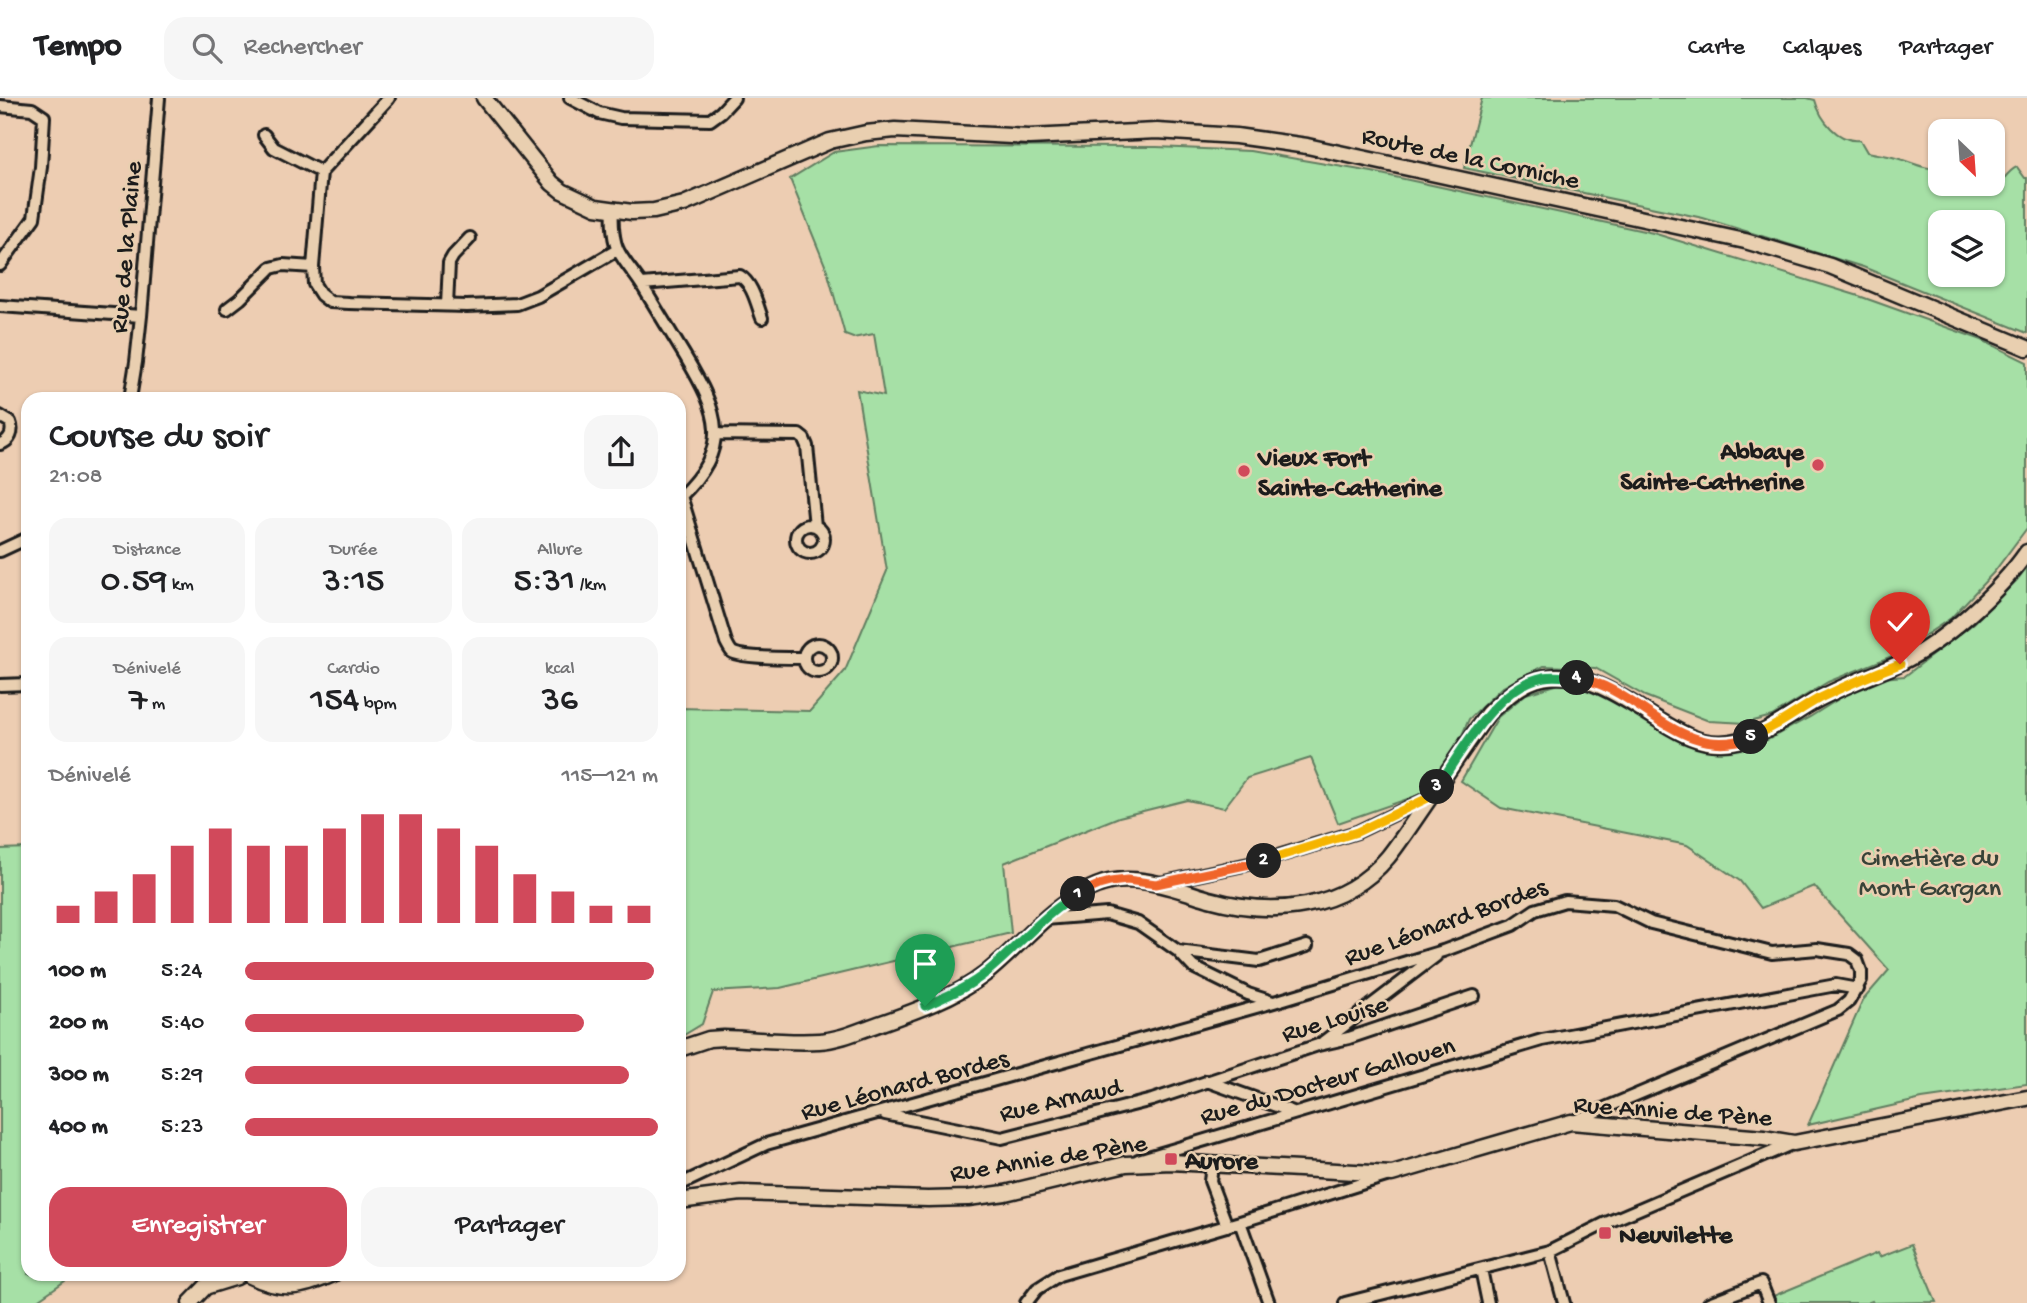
<!DOCTYPE html>
<html lang="fr">
<head>
<meta charset="utf-8">
<style>
	:root { --surface:#fff; --page:#f6f6f6; --text:#202124; --muted:#757577; --line:#e0e0e0; --accent:#d1495b }
	body { margin:0; font-family:"Gochi Hand",sans-serif; background:var(--page); color:var(--text); height:100vh; display:flex; flex-direction:column; font-size:26px; white-space:nowrap }
	* { box-sizing:border-box; margin:0 }
	p { font-size:23px; color:var(--muted) }
	.icon { flex:none; width:38px; height:38px; fill:none; stroke:currentColor; stroke-width:2; stroke-linecap:round; stroke-linejoin:round }
	.map { position:relative; flex:1; overflow:hidden }
	.sheet { position:absolute; left:21px; top:294px; width:665px; height:889px; display:flex; flex-direction:column; background:var(--surface); border-radius:21px; box-shadow:0 2px 5px #0004 }
	.sheet>* { flex:none }
	.needle { width:46px; rotate:155deg }
	.controls { position:absolute; left:1928px; top:21px; display:grid; gap:14px }
	.controls a { display:grid; place-items:center; width:77px; height:77px; border-radius:14px; background:var(--surface); box-shadow:0 2px 5px #0004; font-size:35px }
	.pin { position:absolute; display:grid; place-items:center; width:60px; height:60px; color:#fff; margin:-72px -30px; border-radius:50% 50% 50% 0; rotate:-45deg; box-shadow:0 0 7px #0007 }
	.pin .icon { rotate:45deg }
	.km { position:absolute; width:35px; height:35px; margin:-18px; border-radius:50%; background:#222; color:#fff; font-size:19px; line-height:35px; text-align:center }
	.round { display:grid; place-items:center; flex:none; width:74px; height:74px; border-radius:21px; background:var(--page) }
	.head { display:flex; align-items:center; justify-content:space-between; height:119px; padding:0 28px }
	h1 { font-size:38px; font-weight:600; line-height:52px }
	.figures { display:grid; grid-template-columns:repeat(3,1fr); gap:10px; height:119px; padding:7px 28px }
	.figures div { display:grid; align-content:center; border-radius:18px; background:var(--page); text-align:center }
	.figures b { font-size:35px; font-weight:600 }
	.figures small { font-size:19px; font-weight:400 }
	.figures p { font-size:19px }
	.chart { height:196px; padding:14px 28px }
	.chart p { display:flex; justify-content:space-between }
	.chart svg { width:100%; height:126px; margin-top:7px; stroke:var(--accent); stroke-width:6 }
	.button { display:flex; gap:14px; margin-top:auto; padding:14px 28px }
	.button a { flex:1; height:80px; border-radius:21px; background:var(--accent); color:#fff; font-size:28px; font-weight:600; line-height:80px; text-align:center }
	.button a+a { background:var(--page); color:var(--text) }
	ul { padding:0 28px; list-style:none; font-size:23px }
	li { display:grid; grid-template-columns:112px 84px 1fr; align-items:center; height:52px }
	li i { height:18px; border-radius:9px; background:var(--accent) }
	header { display:flex; align-items:center; gap:42px; box-sizing:border-box; height:98px; padding:0 35px; background:var(--surface); border-bottom:2px solid var(--line) }
	header strong { font-size:33px }
	nav { display:flex; gap:38px; margin-inline-start:auto; font-size:24px }
	.search { width:490px; height:63px; background:var(--page); display:flex; align-items:center; gap:18px; box-sizing:border-box; padding:0 24px; border-radius:21px; color:var(--muted); font-size:26px }
	.map>svg:first-child { display:block }
	.green { fill:#a6e0a6; stroke:#617e61; stroke-width:2; fill-rule:evenodd }
	.lines { fill:none; stroke-linecap:round; stroke-linejoin:round }
	.street-casing { stroke:#1c1c1c; stroke-width:16 }
	.secondary-casing { stroke:#1c1c1c; stroke-width:19 }
	.street { stroke:#e9cfb0; stroke-width:10 }
	.secondary { stroke:#e9cfb0; stroke-width:14 }
	.split-1-casing { stroke:#fff; stroke-width:14 }
	.split-2-casing { stroke:#fff; stroke-width:14 }
	.split-3-casing { stroke:#fff; stroke-width:14 }
	.split-4-casing { stroke:#fff; stroke-width:14 }
	.split-5-casing { stroke:#fff; stroke-width:14 }
	.split-6-casing { stroke:#fff; stroke-width:14 }
	.split-1 { stroke:#22a559; stroke-width:9 }
	.split-2 { stroke:#f0652b; stroke-width:9 }
	.split-3 { stroke:#f5b400; stroke-width:9 }
	.split-4 { stroke:#22a559; stroke-width:9 }
	.split-5 { stroke:#f0652b; stroke-width:9 }
	.split-6 { stroke:#f5b400; stroke-width:9 }
	.poi-dot { fill:#d1495b; stroke:#e9cfb0; stroke-width:2.5 }
	.labels { text-anchor:middle; stroke-width:5; stroke-linejoin:round; paint-order:stroke }
	.street-label { font-size:26px; fill:#1c1c1c; stroke:#e9cfb0 }
	.poi-label { font-size:26px; font-weight:bold; fill:#1c1c1c; stroke:#e9cfb0; text-anchor:start }
	.park-label { font-size:26px; fill:#384338; stroke:#e9cfb0 }
</style>
</head>
<body>
<header>
<strong>Tempo</strong>
<div class="search"><svg class="icon" aria-label="search" viewBox="0 0 24 24"><circle cx="10" cy="10" r="6"/><path d="M15 15l6 6"/></svg>Rechercher</div>
<nav><a>Carte</a><a>Calques</a><a>Partager</a></nav>
</header>
<div class="map">
<svg width="2027" height="1205" viewBox="0 0 2027 1205">
	<rect width="100%" height="100%" fill="#edcdb2"/>
	<filter id="ink" filterUnits="userSpaceOnUse"><feTurbulence type="fractalNoise" baseFrequency=".0143" numOctaves="2"/><feDisplacementMap in="SourceGraphic" scale="14" xChannelSelector="R" yChannelSelector="G"/><feConvolveMatrix kernelMatrix="1 2 1 2 8 2 1 2 1" color-interpolation-filters="sRGB"/></filter>
	<g filter="url(#ink)">
		<path class="green" d="M 1482,0 L 1807,0 L 1815,2 C 1820,21 1838,45 1860,42 L 1867,54 C 1876,56 1886,57 1896,60 C 1912,64 1923,72 1941,70 L 1941,86 L 1974,86 L 1992,93 C 2002,87 2006,73 2017,69 L 2025,80 L 2027,80 L 2027,235 L 1863,169 L 1703,120 L 1464,70 ZM 1941,124 L 1993,124 L 1993,177 L 1941,177 Z
			M 879,48 L 1157,49 L 1250,53 L 1372,74 L 1653,135 L 1859,198 L 1982,242 L 2027,264 L 2027,430 L 1994,474 L 1951,520 L 1897,556 L 1828,584 L 1772,618 L 1746,625 L 1709,623 L 1645,598 L 1595,570 L 1544,568 L 1501,590 L 1469,621 L 1455,653 L 1422,696 L 1338,725 L 1311,660 L 1247,680 L 1224,710 L 1187,702 L 1119,719 L 1004,765 L 1011,835 L 780,890 L 713,894 L 702,926 L 679,940 L 679,610 L 810,613 L 845,573 L 887,473 L 857,292 L 884,298 L 874,236 L 853,240 L 845,237 L 827,172 L 790,81 L 834,54 Z
			M 2027,469 L 2027,986 L 1922,1001 L 1808,1027 L 1863,902 L 1889,872 L 1814,788 L 1761,810 L 1740,783 L 1687,747 L 1501,710 L 1461,683 L 1498,619 L 1526,596 L 1559,586 L 1590,590 L 1720,649 L 1741,651 L 1769,641 L 1810,619 L 1845,597 L 1881,580 L 1905,578 L 1974,525 L 2017,482 Z
			M 28,750 L 28,1176 L 75,1176 L 33,1205 L 0,1205 L 0,751 Z
			M 1912,1146 L 1936,1204 L 1873,1205 L 1872,1203 L 1867,1205 L 1774,1205 L 1771,1199 L 1877,1155 L 1879,1159 Z"/>
		<g class="lines">
			<defs>
				<path id="street" d="M 389,0 L 321,74 L 313,169 L 314,186 L 321,197 L 330,204 L 349,205 L 467,208 L 517,206 L 538,198 L 617,152
					M 570,0 L 599,15 L 621,20 L 710,22 L 721,14 L 734,0
					M 0,8 L 32,11 L 44,19 L 41,69 L 34,120 L 0,167
					M 264,37 L 274,50 L 321,74
					M 613,112 C 612,124 613,144 619,154 C 626,167 636,177 643,189 C 657,212 671,235 685,258 C 719,315 733,349 679,400
					M 642,186 L 740,178 C 753,186 757,207 762,220
					M 447,207 L 449,165 L 453,158 L 470,140
					M 0,208 L 141,218
					M 227,211 L 240,201 L 271,170 L 283,167 L 313,169
					M 130,301 L 136,264 L 141,218 L 159,0
					M 0,318 L 10,324 C 14,334 10,343 0,346
					M 715,336 L 799,337 L 804,341 L 807,348 L 815,428
					M 681,398 L 726,544 C 727,546 731,553 732,554 C 740,560 791,560 803,560
					M796 441a14 14 0 1 1 28 0a14 14 0 1 1-28 0Z
					M 0,453 L 28,440
					M804 560a14 14 0 1 1 28 0a14 14 0 1 1-28 0Z
					M 0,587 L 28,586
					M 1160,785 L 1258,764 L 1357,734 L 1430,699
					M 1045,821 L 1107,816 L 1138,825 L 1178,853 L 1259,863 L 1307,848
					M 1178,853 L 1193,869 L 1248,896 L 1273,904
					M 1323,944 L 1436,858
					M 1207,983 L 1293,1014
					M 885,1016 L 1002,1040 L 1152,1002 L 1318,947 L 1349,940 L 1474,898
					M 1138,1062 L 1542,942 L 1836,887 L 1858,891
					M 1212,1067 L 1210,1083 L 1227,1128
					M 679,1087 L 766,1046 L 1274,904 L 1443,853 L 1513,827 L 1535,812 L 1565,803 L 1614,807 L 1651,825 L 1772,855 L 1817,851 L 1849,856 L 1857,862 L 1861,873 L 1861,882 L 1849,903 L 1838,912 L 1574,1023
					M 1240,1124 L 1269,1205
					M 1550,1153 L 1564,1205
					M 1481,1171 L 1488,1205
					M 1026,1205 L 1037,1191 L 1059,1177 L 1240,1124 L 1386,1078
					M 1345,1205 L 1550,1153 L 1606,1125 L 1794,1045
					M 1709,1205 L 1761,1185 L 1769,1205"/>
				<path id="secondary" d="M 484,0 L 552,85 L 562,93 L 596,109 L 632,114 L 654,113 L 684,106 L 830,43 L 866,35 L 895,32 L 1029,39 L 1157,33 L 1236,38 L 1307,48 L 1745,143 L 1830,168 L 2027,250
					M 679,951 L 709,941 L 724,940 C 755,941 788,945 819,943 C 837,942 854,935 870,929 C 907,916 953,901 985,876 C 1022,847 1050,806 1096,788 C 1132,773 1173,790 1209,801 C 1273,819 1343,813 1388,759 C 1400,744 1411,727 1422,711 C 1444,679 1466,647 1488,615 C 1501,604 1514,591 1530,584 C 1577,564 1624,601 1662,624 C 1680,635 1700,646 1721,645 C 1759,644 1786,619 1817,602 C 1844,587 1873,578 1900,565 C 1943,545 2000,493 2027,454
					M 679,1103 L 741,1095 L 928,1101 L 968,1100 L 1005,1095 L 1126,1066 L 1171,1064 L 1392,1076 L 1571,1024 L 1764,1040 L 1794,1045 L 2027,1000
					M 250,1178 C 283,1194 301,1190 333,1176
					M 208,1188 L 237,1179
					M 190,1205 L 218,1176"/>
			</defs>
			<use href="#street" class="street-casing"/>
			<use href="#secondary" class="secondary-casing"/>
			<use href="#street" class="street"/>
			<use href="#secondary" class="secondary"/>
		</g>
	</g>
	<g class="lines" filter="url(#ink)">
		<defs>
			<path id="split-1" d="M 925,908 C 947,898 969,889 987,874 C 1018,849 1043,816 1078,796"/>
			<path id="split-2" d="M 1078,796 L 1099,787 L 1110,784 L 1127,782 L 1156,786 L 1264,763"/>
			<path id="split-3" d="M 1264,763 L 1357,734 L 1430,699 L 1437,689"/>
			<path id="split-4" d="M 1437,689 C 1463,652 1496,588 1544,579 C 1555,577 1566,579 1577,580"/>
			<path id="split-5" d="M 1577,580 C 1640,589 1679,666 1751,639"/>
			<path id="split-6" d="M 1751,639 C 1776,630 1795,614 1818,601 C 1845,588 1872,576 1900,566"/>
		</defs>
		<use href="#split-1" class="split-1-casing"/>
		<use href="#split-2" class="split-2-casing"/>
		<use href="#split-3" class="split-3-casing"/>
		<use href="#split-4" class="split-4-casing"/>
		<use href="#split-5" class="split-5-casing"/>
		<use href="#split-6" class="split-6-casing"/>
		<use href="#split-1" class="split-1"/>
		<use href="#split-2" class="split-2"/>
		<use href="#split-3" class="split-3"/>
		<use href="#split-4" class="split-4"/>
		<use href="#split-5" class="split-5"/>
		<use href="#split-6" class="split-6"/>
	</g>
	<g class="poi-dot">
		<circle cx="1818" cy="367" r="7"/>
		<circle cx="1244" cy="373" r="7"/>
		<rect x="1164" y="1054" width="14" height="14" rx="3.5"/>
		<rect x="1598" y="1128" width="14" height="14" rx="3.5"/>
	</g>
	<g class="labels">
		<g class="street-label">
			<text transform="translate(1471 58) rotate(12)" y="9">Route de la Corniche</text>
			<text transform="translate(124 149) rotate(-85)" y="9">Rue de la Plaine</text>
			<text transform="translate(1445 822) rotate(-20)" y="9">Rue Léonard Bordes</text>
			<text transform="translate(1334 919) rotate(-17)" y="9">Rue Louise</text>
			<text transform="translate(1327 981) rotate(-16)" y="9">Rue du Docteur Gallouen</text>
			<text transform="translate(904 985) rotate(-15)" y="9">Rue Léonard Bordes</text>
			<text transform="translate(1060 1000) rotate(-13)" y="9">Rue Arnaud</text>
			<text transform="translate(1673 1011) rotate(4)" y="9">Rue Annie de Pène</text>
			<text transform="translate(1048 1058) rotate(-9)" y="9">Rue Annie de Pène</text>
		</g>
		<g class="poi-label">
			<text x="1804" y="361" text-anchor="end">Abbaye<tspan x="1804" dy="30">Sainte-Catherine</tspan></text>
			<text x="1258" y="367">Vieux Fort<tspan x="1258" dy="30">Sainte-Catherine</tspan></text>
			<text x="1185" y="1070">Aurore</text>
			<text x="1619" y="1144">Neuvilette</text>
		</g>
		<g class="park-label">
			<text x="1930" y="767">Cimetière du<tspan x="1930" dy="30">Mont Gargan</tspan></text>
		</g>
	</g>
</svg>
<div class="controls">
<a><svg class="needle" viewBox="-14 -14 28 28"><path d="M0-13l5 13h-10z" fill="#e53935"/><path d="M0 13l5-13h-10z" fill="#757577"/></svg></a>
<a><svg class="icon" aria-label="layers" viewBox="0 0 24 24"><path d="M12 4l9 5-9 5-9-5zM3 14l9 5 9-5"/></svg></a>
</div>
<div class="pin" style="left:925px;top:908px;background:#1e9e55"><svg class="icon" aria-label="arrive" viewBox="0 0 24 24"><path d="M6 21V4h12l-3 4 3 4H6"/></svg></div>
<div class="pin" style="left:1900px;top:566px;background:#d93025"><svg class="icon" aria-label="check" viewBox="0 0 24 24"><path d="M5 12l5 5 9-10"/></svg></div>
<b class="km" style="left:1078px;top:796px">1</b>
<b class="km" style="left:1264px;top:763px">2</b>
<b class="km" style="left:1437px;top:689px">3</b>
<b class="km" style="left:1577px;top:580px">4</b>
<b class="km" style="left:1751px;top:639px">5</b>
<section class="sheet">
<div class="head"><div><h1>Course du soir</h1><p>21:08</p></div><a class="round"><svg class="icon" aria-label="share" viewBox="0 0 24 24"><path d="M12 15V3M7 8l5-5 5 5M5 13v7h14v-7"/></svg></a></div>
<div class="figures">
<div><p>Distance</p><b>0.59<small> km</small></b></div>
<div><p>Durée</p><b>3:15</b></div>
<div><p>Allure</p><b>5:31<small> /km</small></b></div>
</div>
<div class="figures">
<div><p>Dénivelé</p><b>7<small> m</small></b></div>
<div><p>Cardio</p><b>154<small> bpm</small></b></div>
<div><p>kcal</p><b>36</b></div>
</div>
<div class="chart"><p><span>Dénivelé</span>115–121 m</p>
<svg viewBox="0 0 160 44" preserveAspectRatio="none"><path d="M5 44V38M15 44V33M25 44V27M35 44V17M45 44V11M55 44V17M65 44V17M75 44V11M85 44V6M95 44V6M105 44V11M115 44V17M125 44V27M135 44V33M145 44V38M155 44V38"/></svg>
</div>
<ul>
<li><b>100 m</b>5:24<i style="width:99%"></i></li>
<li><b>200 m</b>5:40<i style="width:82%"></i></li>
<li><b>300 m</b>5:29<i style="width:93%"></i></li>
<li><b>400 m</b>5:23<i style="width:100%"></i></li>
</ul>
<div class="button"><a>Enregistrer</a><a>Partager</a></div>
</section>
</div>
</body>
</html>
